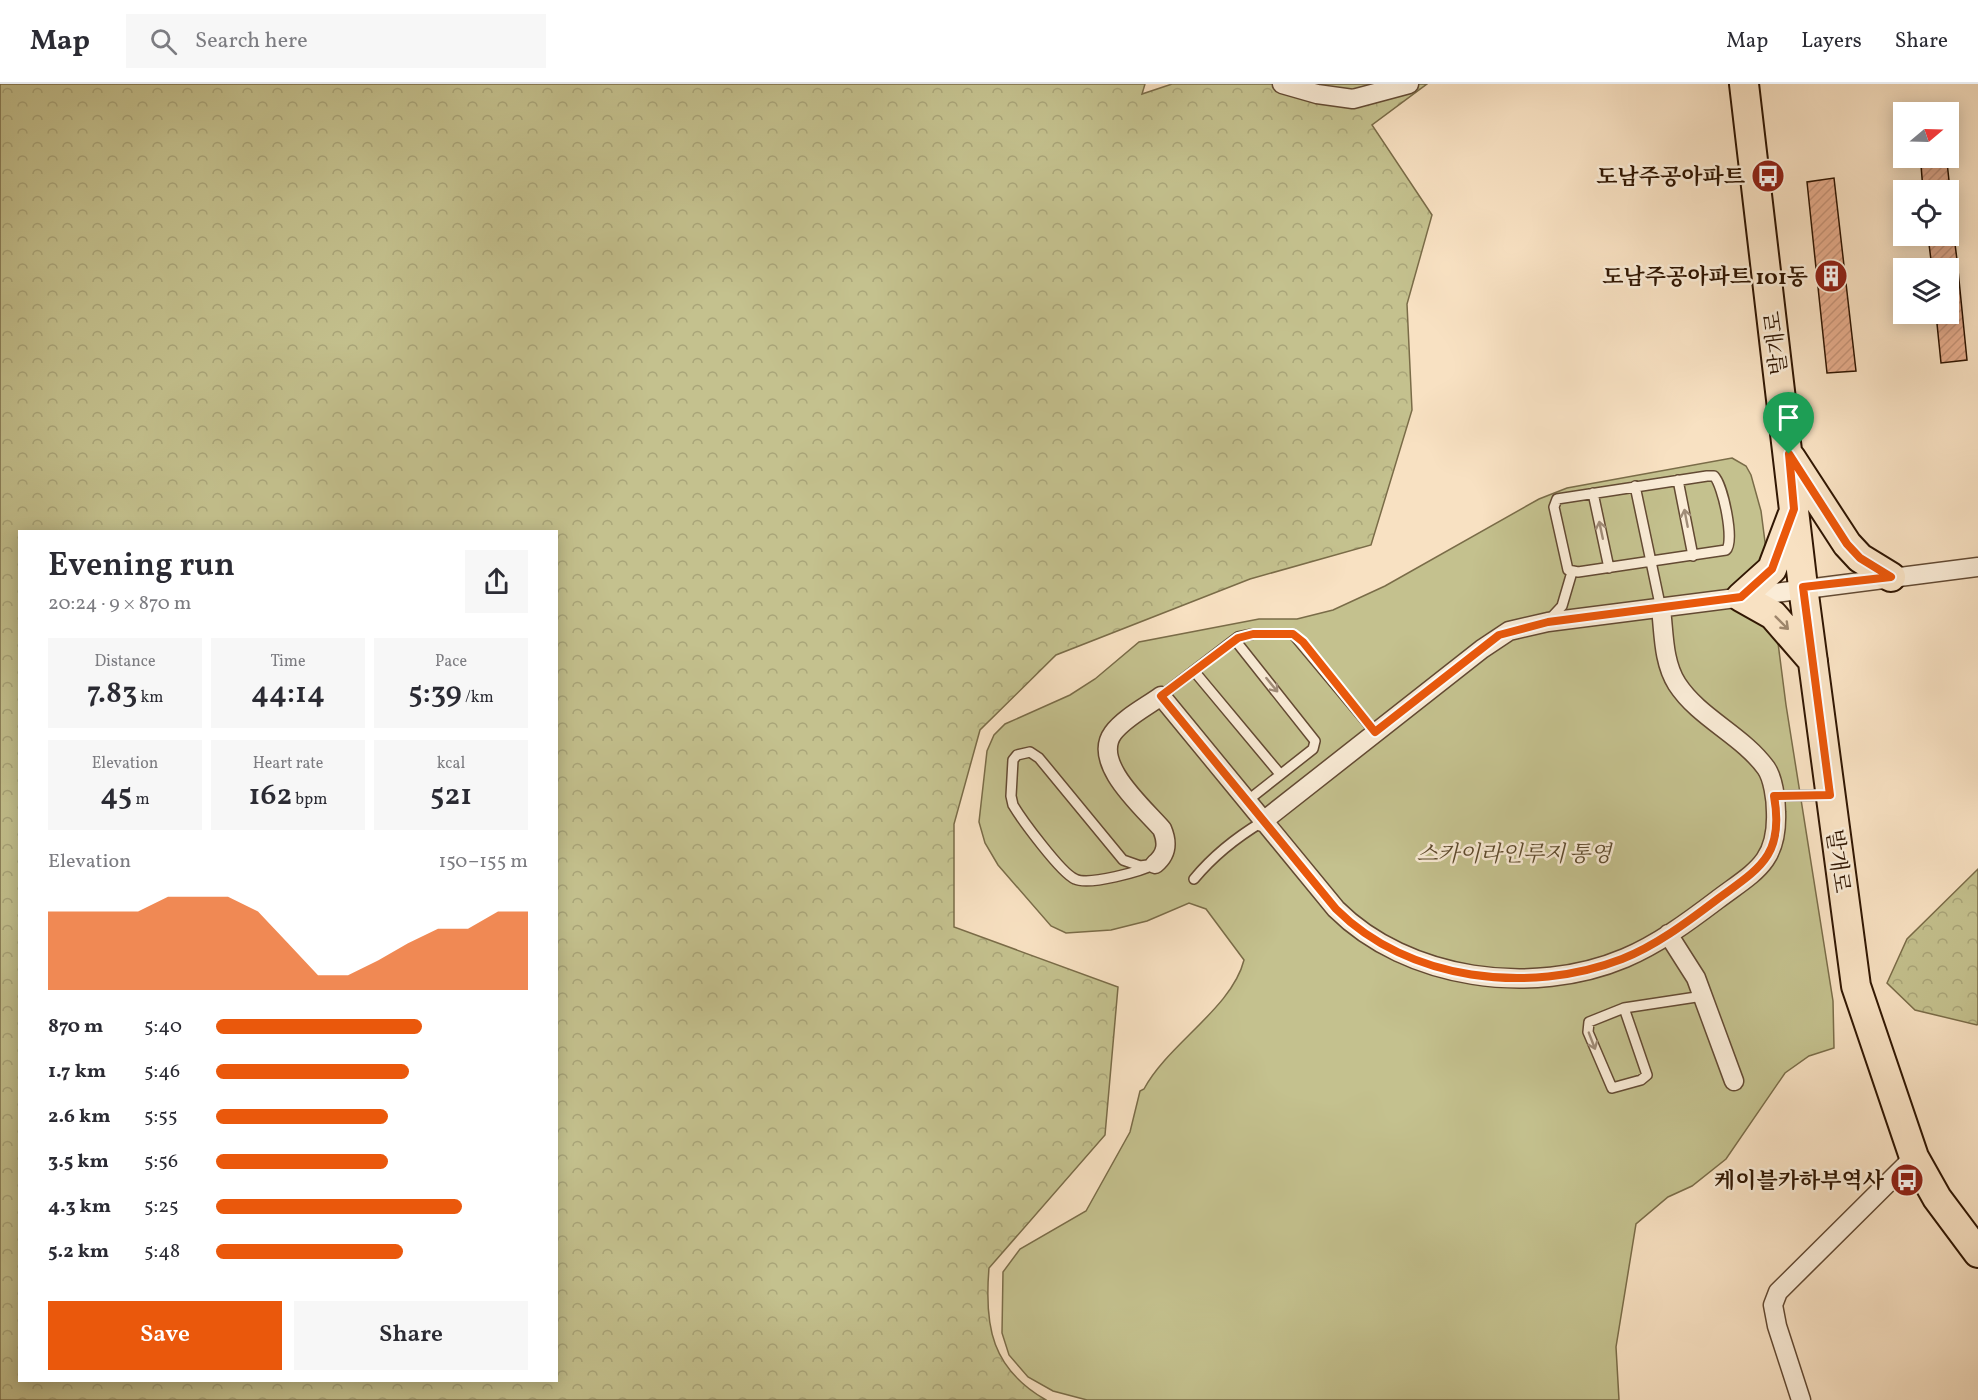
<!DOCTYPE html>
<html lang="en">
<head>
<meta charset="utf-8">
<style>
	:root { --surface:#fff; --page:#f7f7f7; --text:#2b2b33; --muted:#7c7c81; --line:#e1e1e2; --accent:#ea580c }
	body { margin:0; font-family:Vollkorn,"Noto Serif KR",serif; background:var(--page); color:var(--text); height:100vh; display:flex; flex-direction:column; font-size:22px; white-space:nowrap }
	* { box-sizing:border-box; margin:0 }
	p { font-size:20px; color:var(--muted) }
	.icon { flex:none; width:33px; height:33px; fill:none; stroke:currentColor; stroke-width:2; stroke-linecap:round; stroke-linejoin:round }
	.map { position:relative; flex:1; overflow:hidden }
	.panel { position:absolute; left:18px; top:446px; width:540px; height:852px; display:flex; flex-direction:column; background:var(--surface); border-radius:0px; box-shadow:0 3px 15px #0003 }
	.panel>* { flex:none }
	.needle { width:39px; rotate:71deg }
	.buttons { position:absolute; left:1893px; top:18px; display:grid; gap:12px }
	.buttons a { display:grid; place-items:center; width:66px; height:66px; border-radius:0px; background:var(--surface); box-shadow:0 3px 15px #0003; font-size:30px }
	.pin { position:absolute; display:grid; place-items:center; width:51px; height:51px; color:#fff; margin:-62px -26px; border-radius:50% 50% 50% 0; rotate:-45deg; box-shadow:0 0 6px #0007 }
	.pin .icon { rotate:45deg }
	.round { display:grid; place-items:center; flex:none; width:63px; height:63px; border-radius:0px; background:var(--page) }
	.head { display:flex; align-items:center; justify-content:space-between; height:102px; padding:0 30px }
	h1 { font-size:33px; font-weight:600; line-height:45px }
	.stats { display:grid; grid-template-columns:repeat(3,1fr); gap:9px; height:102px; padding:6px 30px }
	.stats div { display:grid; align-content:center; border-radius:0px; background:var(--page); text-align:center }
	.stats b { font-size:30px; font-weight:600 }
	.stats small { font-size:16px; font-weight:400 }
	.stats p { font-size:16px }
	.chart { height:168px; padding:12px 30px }
	.chart p { display:flex; justify-content:space-between }
	.chart svg { width:100%; height:108px; margin-top:6px; fill:var(--accent); opacity:.7 }
	.button { display:flex; gap:12px; margin-top:auto; padding:12px 30px }
	.button a { flex:1; height:69px; border-radius:0px; background:var(--accent); color:#fff; font-size:24px; font-weight:600; line-height:69px; text-align:center }
	.button a+a { background:var(--page); color:var(--text) }
	ul { padding:0 30px; list-style:none; font-size:20px }
	li { display:grid; grid-template-columns:96px 72px 1fr; align-items:center; height:45px }
	li i { height:15px; border-radius:8px; background:var(--accent) }
	header { display:flex; align-items:center; gap:36px; box-sizing:border-box; height:84px; padding:0 30px; background:var(--surface); border-bottom:2px solid var(--line) }
	header strong { font-size:28px }
	nav { display:flex; gap:33px; margin-inline-start:auto; font-size:21px }
	.search { width:420px; height:54px; background:var(--page); display:flex; align-items:center; gap:15px; box-sizing:border-box; padding:0 21px; border-radius:0px; color:var(--muted); font-size:22px }
	.map>svg:first-child { display:block }
	.forest { fill:url(#forest-crowns); stroke:#7a6c48; stroke-width:1.5; fill-rule:evenodd }
	.park { fill:#c4c18e; stroke:#7a6c48; stroke-width:1.5 }
	.building { fill:url(#building-hatch); stroke:#311703; stroke-width:1.5 }
	.lines { fill:none; stroke-linecap:round; stroke-linejoin:round }
	.lane-casing { stroke:#634a33; stroke-width:12 }
	.street-casing { stroke:#634a33; stroke-width:21 }
	.primary-casing { stroke:#311703; stroke-width:32 }
	.lane { stroke:#faecd7; stroke-width:9 }
	.street { stroke:#faecd7; stroke-width:18 }
	.primary { stroke:#f8e1c2; stroke-width:28 }
	.oneway { stroke:#a08c78 }
	.oneway2 { stroke:#9e866c }
	.route-casing { stroke:#fff; stroke-width:12 }
	.route { stroke:#ea580c; stroke-width:8 }
	.labels { text-anchor:middle; stroke-width:5; stroke-linejoin:round; paint-order:stroke }
	.poi-label { font-size:22px; font-weight:bold; fill:#311703; stroke:#faecd7; text-anchor:end }
	.street-label { font-size:22px; fill:#311703; stroke:#faecd7 }
	.park-label { font-size:22px; font-style:italic; fill:#5d4a2d; stroke:#faecd7 }
</style>
</head>
<body>
<header>
<strong>Map</strong>
<div class="search"><svg class="icon" aria-label="search" viewBox="0 0 24 24"><circle cx="10" cy="10" r="6"/><path d="M15 15l6 6"/></svg>Search here</div>
<nav><a>Map</a><a>Layers</a><a>Share</a></nav>
</header>
<div class="map">
<svg width="1978" height="1316" viewBox="0 0 1978 1316">
	<defs>
		<pattern id="forest-crowns" width="20" height="18" patternUnits="userSpaceOnUse" patternTransform="scale(1.5)"><rect width="20" height="18" fill="#c4c18e"/><path d="M2 6a3 3 0 1 1 6 0M12 15a3 3 0 1 1 6 0" fill="none" stroke="#a9a579"/></pattern>
		<pattern id="building-hatch" width="6" height="6" patternUnits="userSpaceOnUse" patternTransform="scale(1.5)"><rect width="6" height="6" fill="#e6ad8d"/><path d="M-1 1l2-2M0 6l6-6M5 7l2-2" fill="none" stroke="#c69478"/></pattern>
	</defs>
	<rect width="100%" height="100%" fill="#f8e1c2"/>
	<filter id="stains"><feTurbulence type="fractalNoise" baseFrequency=".00333" numOctaves="4"/><feColorMatrix values="0 0 0 0 .2 0 0 0 0 .09 0 0 0 0 .02 0 0 0 .5 -.17"/></filter>
	<radialGradient id="worn" r=".72"><stop offset=".6" stop-color="#630" stop-opacity="0"/><stop offset="1" stop-color="#630" stop-opacity=".3"/></radialGradient>
	<path class="forest" d="M 0,0 L 1145,0 L 1142,10 L 1172,0 L 1427,0 L 1372,41 L 1432,131 L 1407,220 L 1412,326 L 1371,461 L 1250,495 L 1056,571 L 980,646 L 954,740 L 954,843 L 1118,903 L 1105,1051 L 989,1184 C 984,1243 992,1285 1046,1316 L 0,1316 ZM 20,447 L 556,447 L 556,1296 L 20,1296 Z
		M 1978,785 L 1978,940 L 1977,941 L 1915,926 L 1887,899 L 1907,855 Z"/>
	<path class="park" d="M 1732,374 L 1746,382 L 1751,391 L 1761,427 L 1786,621 L 1833,917 L 1834,964 L 1809,972 L 1785,989 L 1726,1075 L 1692,1102 L 1668,1113 L 1636,1140 L 1616,1263 L 1619,1316 L 1087,1316 L 1053,1307 L 1028,1293 L 1009,1271 L 1002,1249 L 1003,1188 L 1020,1165 L 1086,1127 L 1130,1048 L 1140,1007 L 1144,1005 C 1168,960 1232,924 1244,876 L 1206,825 L 1189,819 L 1147,837 L 1111,846 L 1066,849 L 1051,842 L 998,781 L 985,759 L 979,738 L 987,667 L 994,651 L 1005,640 L 1070,611 L 1095,595 L 1139,558 L 1259,535 L 1297,535 L 1333,526 L 1385,502 L 1539,415 L 1567,404 Z"/>
	<path class="building" d="M 1947,78 L 1950,106 L 1923,106 L 1921,81 Z
		M 1834,94 L 1856,287 L 1827,289 L 1807,98 Z
		M 1928,152 L 1954,152 L 1958,184 L 1932,184 Z
		M 1958,186 L 1967,276 L 1941,279 L 1936,230 L 1948,230 L 1948,187 Z"/>
	<g class="lines">
		<defs>
			<path id="lane" d="M 1707,392 L 1714,392 C 1723,401 1735,458 1726,466 L 1578,488 L 1568,486 L 1554,423 L 1557,415 Z
				M 1678,396 L 1693,472
				M 1635,402 L 1661,525
				M 1593,409 L 1609,484
				M 1549,536 L 1562,522 L 1572,488
				M 1235,556 L 1315,657 L 1313,665 L 1247,717
				M 1194,587 L 1280,690
				M 1161,612 L 1238,553 L 1253,550 L 1293,550 L 1375,648
				M 1030,668 L 1039,674 L 1123,776 L 1140,782 L 1155,780 C 1142,787 1089,802 1075,795 C 1061,789 1022,736 1013,721 L 1011,712 L 1013,676 L 1017,671 Z
				M 1774,712 L 1829,711
				M 1194,795 C 1213,772 1237,753 1262,738
				M 1624,924 L 1647,991 L 1641,996 L 1612,1004 L 1588,948 L 1589,938 L 1624,924 L 1703,912"/>
			<path id="street" d="M 1282,0 L 1317,10 L 1353,15 L 1409,0
				M 1262,738 L 1482,565 L 1509,547 L 1548,538 L 1978,483
				M 1155,780 C 1167,770 1168,759 1162,745 C 1144,724 1091,679 1113,649 C 1124,634 1146,623 1161,612 L 1336,825 C 1407,896 1533,913 1625,874 C 1658,860 1688,838 1717,816 C 1754,788 1778,779 1776,728 C 1776,715 1773,694 1766,684 C 1742,651 1699,634 1677,600 C 1663,578 1664,549 1661,525
				M 1668,850 L 1696,894 L 1734,997
				M 1801,1316 L 1777,1242 L 1773,1221 L 1778,1208 L 1914,1073"/>
			<path id="primary" d="M 1744,0 L 1803,503 L 1856,902 L 1914,1073 L 1937,1114 L 1978,1169
				M 1791,374 L 1847,460 L 1860,474 L 1891,493
				M 1792,432 L 1772,485 L 1741,513 L 1773,531 L 1813,577"/>
		</defs>
		<use href="#lane" class="lane-casing"/>
		<use href="#street" class="street-casing"/>
		<use href="#primary" class="primary-casing"/>
		<use href="#lane" class="lane"/>
		<use href="#street" class="street"/>
		<use href="#primary" class="primary"/>
	</g>
	<defs><path id="oneway-shaft" d="M-6 0H5M1.5-3L5.5 0L1.5 3" fill="none" stroke-width="1.6" stroke-linecap="round" stroke-linejoin="round" transform="scale(1.5)"/></defs>
	<g class="oneway">
		<use href="#oneway-shaft" transform="translate(1686 434) rotate(-101)"/>
		<use href="#oneway-shaft" transform="translate(1601 446) rotate(-102)"/>
		<use href="#oneway-shaft" transform="translate(1272 601) rotate(51)"/>
		<use href="#oneway-shaft" transform="translate(1592 957) rotate(69)"/>
	</g>
	<use class="oneway2" href="#oneway-shaft" transform="translate(1782 539) rotate(45)"/>
	<g class="lines">
		<defs>
			<path id="route" d="M 1789,370 L 1847,460 L 1860,474 L 1891,493 L 1803,503 L 1830,711 L 1774,712 C 1785,773 1758,785 1715,817 C 1686,839 1655,862 1622,875 C 1529,911 1408,897 1336,825 L 1161,612 L 1238,554 L 1253,550 L 1293,550 L 1303,558 L 1375,648 L 1499,551 L 1548,538 L 1741,513 L 1772,485 L 1794,425 Z"/>
		</defs>
		<use href="#route" class="route-casing"/>
		<use href="#route" class="route"/>
	</g>
	<defs>
		<symbol id="bus-disc" viewBox="-11 -11 22 22"><circle r="9.5" fill="#8f2418" stroke="#faecd7"/><path d="M-5-6H5V4H4V6H2V4H-2V6H-4V4H-5ZM-3.5-4V0h7V-4ZM-3.5 1.2v1.5H-2V1.2ZM2 1.2v1.5H3.5V1.2Z" fill="#fff"/></symbol>
		<symbol id="building-disc" viewBox="-11 -11 22 22"><circle r="9.5" fill="#8f2418" stroke="#faecd7"/><path d="M-4-6H4V6H1V3H-1V6H-4ZM-2.5-4.3h1.7v1.8h-1.7ZM.8-4.3h1.7v1.8H.8ZM-2.5-1h1.7V.8h-1.7ZM.8-1h1.7V.8H.8Z" fill="#fff"/></symbol>
	</defs>
	<g fill-rule="evenodd">
		<use href="#bus-disc" x="1749" y="73" width="38" height="38"/>
		<use href="#building-disc" x="1812" y="173" width="38" height="38"/>
		<use href="#bus-disc" x="1888" y="1077" width="38" height="38"/>
	</g>
	<g class="labels">
		<g class="poi-label">
			<text x="1745" y="100">도남주공아파트</text>
			<text x="1808" y="200">도남주공아파트 101동</text>
			<text x="1884" y="1104">케이블카하부역사</text>
		</g>
		<g class="street-label">
			<text transform="translate(1775 259) rotate(-97)" y="8">발개로</text>
			<text transform="translate(1839 777) rotate(82)" y="8">발개로</text>
		</g>
		<g class="park-label">
			<text x="1514" y="777">스카이라인루지 통영</text>
		</g>
	</g>
	<rect width="100%" height="100%" filter="url(#stains)"/>
	<rect width="100%" height="100%" fill="url(#worn)"/>
</svg>
<div class="buttons">
<a><svg class="needle" viewBox="-14 -14 28 28"><path d="M0-13l5 13h-10z" fill="#e53935"/><path d="M0 13l5-13h-10z" fill="#7c7c81"/></svg></a>
<a><svg class="icon" aria-label="locate" viewBox="0 0 24 24"><circle cx="12" cy="12" r="6"/><path d="M12 2v4M12 18v4M2 12h4M18 12h4"/></svg></a>
<a><svg class="icon" aria-label="layers" viewBox="0 0 24 24"><path d="M12 4l9 5-9 5-9-5zM3 14l9 5 9-5"/></svg></a>
</div>
<div class="pin" style="left:1789px;top:370px;background:#1e9e55"><svg class="icon" aria-label="arrive" viewBox="0 0 24 24"><path d="M6 21V4h12l-3 4 3 4H6"/></svg></div>
<section class="panel">
<div class="head"><div><h1>Evening run</h1><p>20:24 · 9 × 870 m</p></div><a class="round"><svg class="icon" aria-label="share" viewBox="0 0 24 24"><path d="M12 15V3M7 8l5-5 5 5M5 13v7h14v-7"/></svg></a></div>
<div class="stats">
<div><p>Distance</p><b>7.83<small> km</small></b></div>
<div><p>Time</p><b>44:14</b></div>
<div><p>Pace</p><b>5:39<small> /km</small></b></div>
</div>
<div class="stats">
<div><p>Elevation</p><b>45<small> m</small></b></div>
<div><p>Heart rate</p><b>162<small> bpm</small></b></div>
<div><p>kcal</p><b>521</b></div>
</div>
<div class="chart"><p><span>Elevation</span>150–155 m</p>
<svg viewBox="0 0 160 44" preserveAspectRatio="none"><path d="M0 44V12L10 12L20 12L30 12L40 6L50 6L60 6L70 12L80 25L90 38L100 38L110 32L120 25L130 19L140 19L150 12L160 12V44z"/></svg>
</div>
<ul>
<li><b>870 m</b>5:40<i style="width:66%"></i></li>
<li><b>1.7 km</b>5:46<i style="width:62%"></i></li>
<li><b>2.6 km</b>5:55<i style="width:55%"></i></li>
<li><b>3.5 km</b>5:56<i style="width:55%"></i></li>
<li><b>4.3 km</b>5:25<i style="width:79%"></i></li>
<li><b>5.2 km</b>5:48<i style="width:60%"></i></li>
</ul>
<div class="button"><a>Save</a><a>Share</a></div>
</section>
</div>
</body>
</html>
